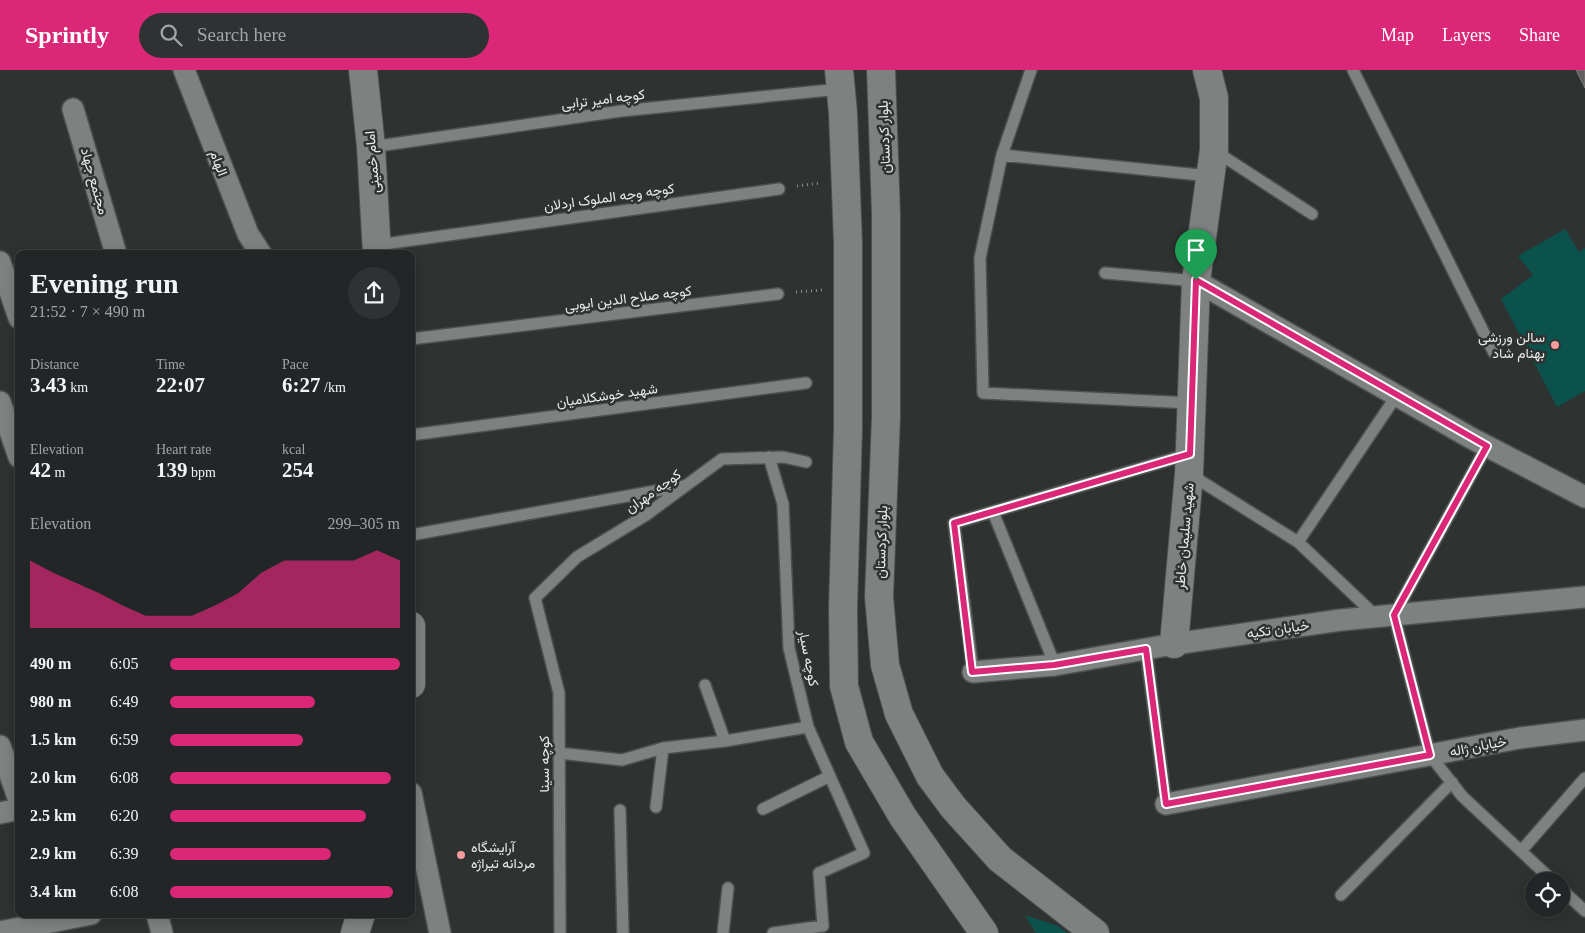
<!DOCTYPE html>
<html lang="en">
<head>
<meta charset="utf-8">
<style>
	:root { --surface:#222626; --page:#2e3232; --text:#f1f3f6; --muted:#a2a5a7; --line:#3f4343; --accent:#db2777 }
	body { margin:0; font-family:"Times New Roman",Vazirmatn,serif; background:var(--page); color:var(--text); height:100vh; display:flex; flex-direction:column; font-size:19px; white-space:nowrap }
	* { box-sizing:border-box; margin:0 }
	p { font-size:16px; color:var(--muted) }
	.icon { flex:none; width:28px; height:28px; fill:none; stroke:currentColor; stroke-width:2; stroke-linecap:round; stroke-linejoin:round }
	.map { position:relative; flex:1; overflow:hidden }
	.side { position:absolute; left:15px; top:180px; width:400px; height:668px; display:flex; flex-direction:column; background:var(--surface); border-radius:10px; box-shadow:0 2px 12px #0003,0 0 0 1px var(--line) }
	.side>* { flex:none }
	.buttons { position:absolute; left:1525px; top:802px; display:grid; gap:10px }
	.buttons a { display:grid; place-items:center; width:45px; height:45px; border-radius:50%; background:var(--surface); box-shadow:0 2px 12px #0003,0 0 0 1px var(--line); font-size:25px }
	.pin { position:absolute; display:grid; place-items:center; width:42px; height:42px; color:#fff; margin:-51px -21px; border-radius:50% 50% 50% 0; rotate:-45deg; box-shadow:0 0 5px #0007 }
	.pin .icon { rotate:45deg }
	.round { display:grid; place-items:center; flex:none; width:52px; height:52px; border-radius:26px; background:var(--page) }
	.overview { display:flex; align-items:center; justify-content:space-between; height:85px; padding:0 15px }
	h1 { font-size:28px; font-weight:700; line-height:38px }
	.metrics { display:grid; grid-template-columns:repeat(3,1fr); gap:8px; height:85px; padding:5px 15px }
	.metrics div { display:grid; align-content:center }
	.metrics b { font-size:21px; font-weight:700 }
	.metrics small { font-size:14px; font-weight:400 }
	.metrics p { font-size:14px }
	.chart { height:140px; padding:10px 15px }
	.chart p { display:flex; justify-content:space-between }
	.chart svg { width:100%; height:90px; margin-top:5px; fill:var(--accent); opacity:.7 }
	ul { padding:0 15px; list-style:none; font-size:16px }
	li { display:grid; grid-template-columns:80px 60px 1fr; align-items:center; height:38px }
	li i { height:12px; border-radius:6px; background:var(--accent) }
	header { display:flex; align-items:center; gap:30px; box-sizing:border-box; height:70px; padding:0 25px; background:var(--accent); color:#fff }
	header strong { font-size:24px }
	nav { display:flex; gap:28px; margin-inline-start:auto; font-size:18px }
	.search { width:350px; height:45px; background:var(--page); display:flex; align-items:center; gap:12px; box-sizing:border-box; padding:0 18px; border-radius:28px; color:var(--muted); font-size:19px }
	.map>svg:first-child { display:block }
	.green { fill:#0b514c }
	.building { fill:#635e5e; stroke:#817b7b }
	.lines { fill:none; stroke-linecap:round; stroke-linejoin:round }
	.lane-casing { stroke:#4c5150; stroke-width:14 }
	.street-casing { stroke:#4c5150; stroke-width:24 }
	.secondary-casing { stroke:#4c5150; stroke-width:30 }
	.path { stroke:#888c8b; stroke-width:3; stroke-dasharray:1 4; stroke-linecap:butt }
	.lane { stroke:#7d8281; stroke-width:11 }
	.street { stroke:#7d8281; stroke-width:21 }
	.secondary { stroke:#7d8281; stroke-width:28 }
	.route-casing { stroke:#fff; stroke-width:10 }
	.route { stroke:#db2777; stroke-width:6 }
	.poi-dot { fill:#f59b9d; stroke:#2e3332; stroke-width:2 }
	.labels { text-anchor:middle; stroke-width:5; stroke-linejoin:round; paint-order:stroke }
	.street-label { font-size:14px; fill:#e7eaea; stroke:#2e3332 }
	.poi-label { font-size:14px; fill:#e7eaea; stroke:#2e3332; text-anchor:end }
</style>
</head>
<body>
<header>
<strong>Sprintly</strong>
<div class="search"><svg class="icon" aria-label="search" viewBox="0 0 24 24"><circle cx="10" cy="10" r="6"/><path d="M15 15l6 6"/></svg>Search here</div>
<nav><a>Map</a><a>Layers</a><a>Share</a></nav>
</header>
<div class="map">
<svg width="1585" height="863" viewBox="0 0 1585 863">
	<rect width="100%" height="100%" fill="#2e3332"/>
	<path class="green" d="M 1565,159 L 1579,182 L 1585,178 L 1585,321 L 1557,337 L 1501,229 L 1533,205 L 1518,186 Z
		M 1025,845 L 1058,856 L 1067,863 L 1036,863 Z"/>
	<path class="building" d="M 1576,0 L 1585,0 L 1585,18 Z"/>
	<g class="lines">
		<defs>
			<path id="lane" d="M 1031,0 L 1002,85 L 980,188 L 983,323 L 1191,333
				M 1353,0 L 1494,283
				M 371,77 L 621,41 L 840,19
				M 1215,81 L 1312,144
				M 1002,85 L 1210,106
				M 377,175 L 779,119
				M 1105,203 L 1196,211
				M 411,269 L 778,224
				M 411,365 L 806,313
				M 1487,376 L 1394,545 L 1430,685 L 1462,726 L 1553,811
				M 769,387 L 783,434 L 789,578 L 808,657 L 864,783 L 819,803 L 823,856 L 773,863
				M 1191,405 L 1298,472 L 1376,546
				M 993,442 L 1055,595
				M 411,465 L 683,416
				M 1298,472 L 1397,325
				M 1146,579 L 1166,734
				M 973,602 L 954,453 L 1189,384
				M 705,615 L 725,671 L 808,657
				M 663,678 L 725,671
				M 559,683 L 622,690 L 663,678 L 656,737
				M 763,739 L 830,706
				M 620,740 L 623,863
				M 1521,781 L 1585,708
				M 1561,819 L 1585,841
				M 1341,825 L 1452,712
				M 560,863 L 559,623 L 535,528 L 577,487 L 646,445 L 722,389 L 783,387 L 806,392
				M 723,863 L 728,818"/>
			<path id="street" d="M 184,0 L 248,164 L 261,184
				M 73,39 L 116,184
				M 0,192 L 19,248
				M 1196,211 L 1471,368 L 1585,427
				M 0,332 L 19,387
				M 973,602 L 1055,595 L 1174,574 L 1341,550 L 1585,527
				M 0,676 L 19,730
				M 411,723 L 440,863
				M 1166,734 L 1520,668 L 1585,660
				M 0,743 L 19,739
				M 157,844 L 162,863
				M 0,862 L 91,844"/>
			<path id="secondary" d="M 363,0 L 371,77 L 377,184
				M 839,0 L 843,43 L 848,173 L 848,359 L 843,539 L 844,616 L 859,672 L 903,747 L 984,863
				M 881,0 L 886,144 L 886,347 L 879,527 L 885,595 L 899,644 L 930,706 L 953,737 L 1000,789 L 1095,863
				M 411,556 L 411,614
				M 1174,574 L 1189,404 L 1196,211 L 1214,80 L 1214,28 L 1207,0
				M 355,863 L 361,844"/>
		</defs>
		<use href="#lane" class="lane-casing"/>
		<use href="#street" class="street-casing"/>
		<use href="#secondary" class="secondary-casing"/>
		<path class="path" d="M 797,116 L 820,113
			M 796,222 L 822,220"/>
		<use href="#lane" class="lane"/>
		<use href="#street" class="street"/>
		<use href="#secondary" class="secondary"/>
	</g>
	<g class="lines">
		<defs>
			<path id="route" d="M 1196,210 L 1487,376 L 1394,545 L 1430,685 L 1166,734 L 1146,579 L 1054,595 L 972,602 L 954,453 L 1190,384 Z"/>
		</defs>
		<use href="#route" class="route-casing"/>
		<use href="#route" class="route"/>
	</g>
	<g class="poi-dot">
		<circle cx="1555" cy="275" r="5"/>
		<circle cx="461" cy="785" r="5"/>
	</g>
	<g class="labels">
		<g class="street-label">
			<text transform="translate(603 29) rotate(-7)" y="5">کوچه امیر ترابی</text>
			<text transform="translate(884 67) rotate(-92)" y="5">بلوار کردستان</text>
			<text transform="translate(372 92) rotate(-95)" y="5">امام خمینی</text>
			<text transform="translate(219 93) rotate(69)" y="5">الهام</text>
			<text transform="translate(95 111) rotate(74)" y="5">مجتمع جهاد</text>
			<text transform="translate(609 127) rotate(-8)" y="5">کوچه وجه الملوک اردلان</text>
			<text transform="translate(628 228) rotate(-7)" y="5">کوچه صلاح الدین ایوبی</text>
			<text transform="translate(607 325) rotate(-8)" y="5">شهید خوشکلامیان</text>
			<text transform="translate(653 421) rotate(-35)" y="5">کوچه مهران</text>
			<text transform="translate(1184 466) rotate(-85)" y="5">شهید سلیمان خاطر</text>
			<text transform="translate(881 472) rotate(-88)" y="5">بلوار کردستان</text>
			<text transform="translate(1278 559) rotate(-8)" y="5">خیابان تکیه</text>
			<text transform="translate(809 588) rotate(79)" y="5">کوچه سیار</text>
			<text transform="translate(1478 676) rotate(-11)" y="5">خیابان ژاله</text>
			<text transform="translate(544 694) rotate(-90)" y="5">کوچه سینا</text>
		</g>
		<g class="poi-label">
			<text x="1545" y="272">سالن ورزشی<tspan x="1545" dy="16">بهنام شاد</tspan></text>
			<text x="471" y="782" text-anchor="start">آرایشگاه<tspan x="471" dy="16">مردانه تیراژه</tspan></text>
		</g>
	</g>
</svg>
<div class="buttons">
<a><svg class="icon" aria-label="locate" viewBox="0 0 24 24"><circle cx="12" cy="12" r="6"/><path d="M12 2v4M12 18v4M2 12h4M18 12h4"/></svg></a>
</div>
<div class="pin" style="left:1196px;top:210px;background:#1e9e55"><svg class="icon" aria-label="arrive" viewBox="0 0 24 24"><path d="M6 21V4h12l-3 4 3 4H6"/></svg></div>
<section class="side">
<div class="overview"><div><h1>Evening run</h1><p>21:52 · 7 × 490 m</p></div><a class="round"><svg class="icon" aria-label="share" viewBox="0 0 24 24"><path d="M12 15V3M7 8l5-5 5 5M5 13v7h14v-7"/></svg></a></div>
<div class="metrics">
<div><p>Distance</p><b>3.43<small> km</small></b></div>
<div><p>Time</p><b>22:07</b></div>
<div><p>Pace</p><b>6:27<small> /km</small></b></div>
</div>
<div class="metrics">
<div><p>Elevation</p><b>42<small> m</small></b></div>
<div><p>Heart rate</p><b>139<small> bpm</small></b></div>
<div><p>kcal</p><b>254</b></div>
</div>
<div class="chart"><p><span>Elevation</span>299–305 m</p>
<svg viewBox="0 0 160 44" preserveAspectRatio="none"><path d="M0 44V11L10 17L20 22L30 27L40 33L50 38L60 38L70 38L80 33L90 27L100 17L110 11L120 11L130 11L140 11L150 6L160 11V44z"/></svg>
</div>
<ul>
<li><b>490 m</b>6:05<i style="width:100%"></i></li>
<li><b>980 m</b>6:49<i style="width:63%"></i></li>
<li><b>1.5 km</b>6:59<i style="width:58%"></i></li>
<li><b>2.0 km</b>6:08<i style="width:96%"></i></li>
<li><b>2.5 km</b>6:20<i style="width:85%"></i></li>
<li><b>2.9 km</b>6:39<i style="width:70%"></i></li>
<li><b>3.4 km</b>6:08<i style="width:97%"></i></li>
</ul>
</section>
</div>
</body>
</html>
